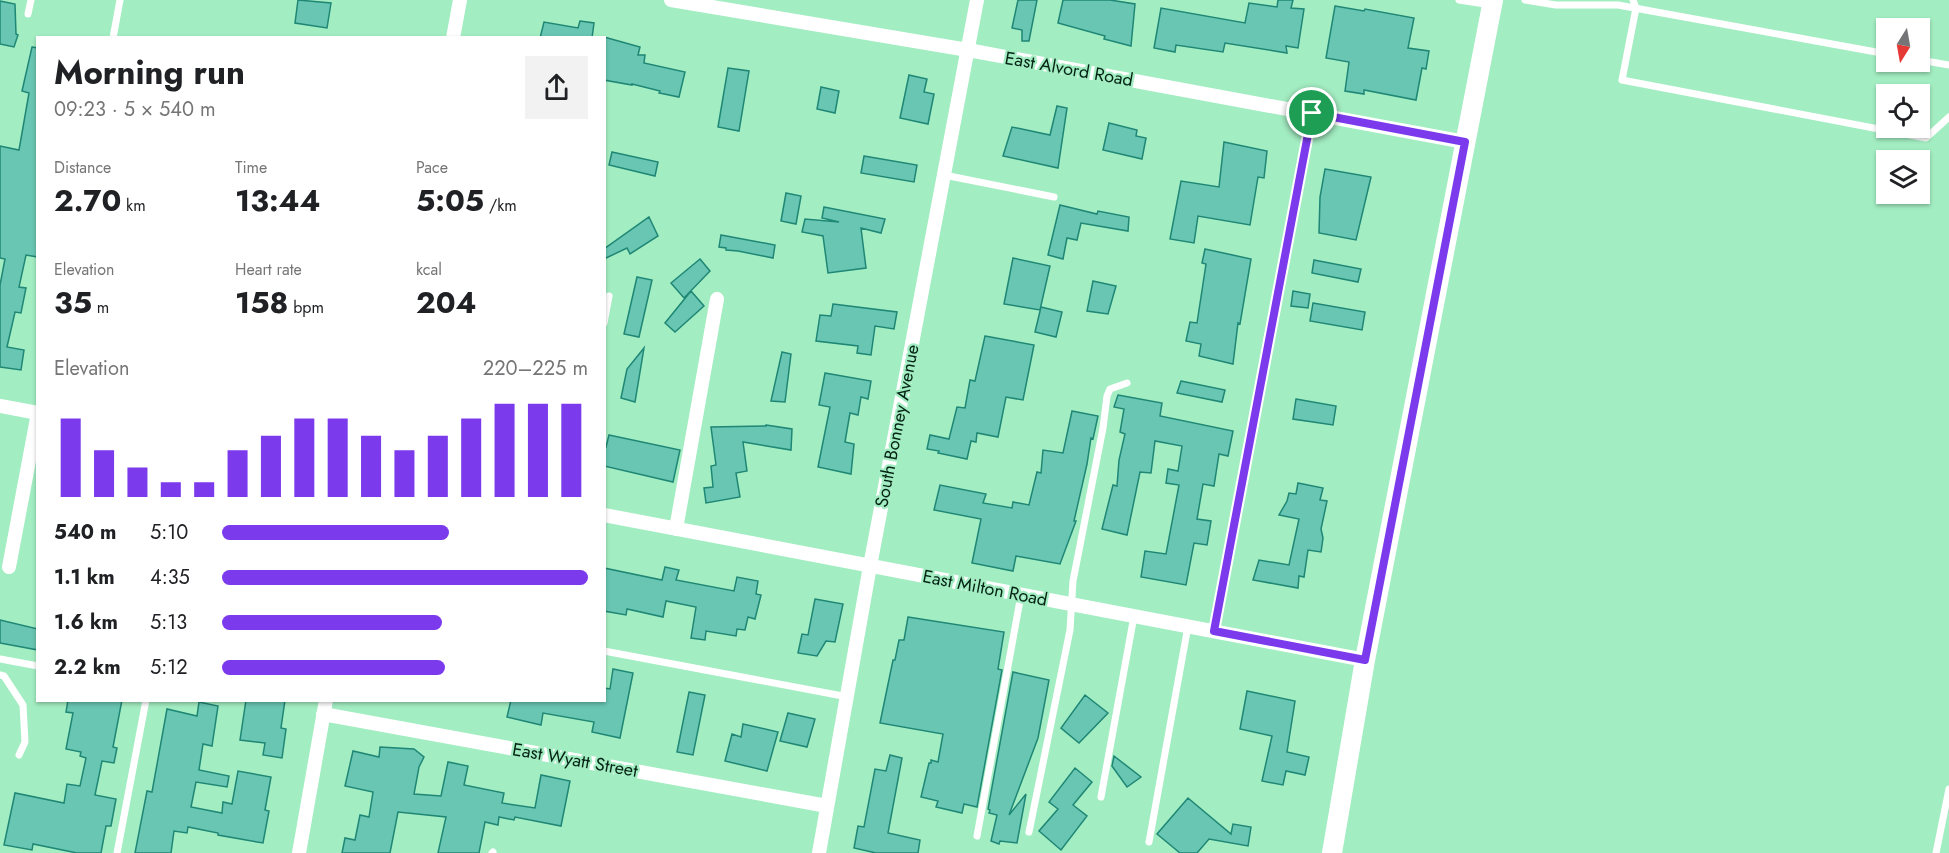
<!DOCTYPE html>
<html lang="en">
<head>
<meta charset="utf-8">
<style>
	:root { --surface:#fff; --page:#f2f2f2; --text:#202124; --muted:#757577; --accent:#7c3aed }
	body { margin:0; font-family:Jost,sans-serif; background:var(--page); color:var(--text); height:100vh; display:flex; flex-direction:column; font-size:22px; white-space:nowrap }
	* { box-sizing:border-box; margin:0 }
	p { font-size:20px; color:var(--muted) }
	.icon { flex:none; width:33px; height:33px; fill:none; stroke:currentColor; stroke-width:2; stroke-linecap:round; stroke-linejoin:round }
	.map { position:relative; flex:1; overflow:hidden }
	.sheet { position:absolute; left:36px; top:36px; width:570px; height:666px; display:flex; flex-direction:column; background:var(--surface); border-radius:0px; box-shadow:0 2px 4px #0004 }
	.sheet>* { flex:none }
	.needle { width:39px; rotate:191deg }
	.fabs { position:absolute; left:1876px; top:18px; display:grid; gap:12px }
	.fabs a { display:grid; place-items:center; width:54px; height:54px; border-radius:0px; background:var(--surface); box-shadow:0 2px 4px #0004; font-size:30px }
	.pin { position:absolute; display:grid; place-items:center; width:51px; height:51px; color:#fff; margin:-26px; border:3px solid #fff; border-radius:50%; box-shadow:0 2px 6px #0007 }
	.round { display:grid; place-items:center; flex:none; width:63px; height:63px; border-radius:0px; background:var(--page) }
	.head { display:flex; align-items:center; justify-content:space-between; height:102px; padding:0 18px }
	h1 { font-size:33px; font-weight:700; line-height:45px }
	.figures { display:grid; grid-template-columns:repeat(3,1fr); gap:9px; height:102px; padding:6px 18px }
	.figures div { display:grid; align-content:center }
	.figures b { font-size:30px; font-weight:700 }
	.figures small { font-size:16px; font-weight:400 }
	.figures p { font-size:16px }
	.chart { height:168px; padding:12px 18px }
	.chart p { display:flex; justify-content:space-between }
	.chart svg { width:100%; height:108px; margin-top:6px; stroke:var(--accent); stroke-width:6 }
	ul { padding:0 18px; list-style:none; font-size:20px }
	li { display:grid; grid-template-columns:96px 72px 1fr; align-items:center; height:45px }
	li i { height:15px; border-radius:8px; background:var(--accent) }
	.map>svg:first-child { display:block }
	.building { fill:#68c6b2; stroke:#1f8775; stroke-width:1.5 }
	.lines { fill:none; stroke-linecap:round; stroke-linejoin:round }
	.lane { stroke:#fff; stroke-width:7 }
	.street { stroke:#fff; stroke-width:14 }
	.secondary { stroke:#fff; stroke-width:20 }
	.route-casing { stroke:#fff; stroke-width:12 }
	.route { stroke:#7c3aed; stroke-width:8 }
	.labels { text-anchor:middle; stroke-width:4.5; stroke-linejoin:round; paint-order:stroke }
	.street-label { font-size:18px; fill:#042314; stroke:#a3edc2 }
</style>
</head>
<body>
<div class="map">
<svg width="1949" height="853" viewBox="0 0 1949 853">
	<rect width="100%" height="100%" fill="#a3edc2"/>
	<path class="building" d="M 298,0 L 331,3 L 327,28 L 295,23 Z
		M 1018,0 L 1037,0 L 1029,41 L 1022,41 L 1022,30 L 1012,28 Z
		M 1063,0 L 1110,0 L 1135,4 L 1131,46 L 1104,39 L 1105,36 L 1058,23 Z
		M 1278,0 L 1293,0 L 1291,8 L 1304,9 L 1298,48 L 1286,46 L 1287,53 L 1225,43 L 1223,52 L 1176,45 L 1175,52 L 1154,48 L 1161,8 L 1245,23 L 1249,3 L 1277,7 Z
		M 0,1 L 15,4 L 16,34 L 18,35 L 14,47 L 0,44 Z
		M 1335,6 L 1364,11 L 1365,9 L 1414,18 L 1408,48 L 1429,51 L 1426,69 L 1422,68 L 1416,100 L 1364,90 L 1364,94 L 1345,91 L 1349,62 L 1326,58 Z
		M 580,21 L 594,23 L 592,38 L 540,38 L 544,22 L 578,28 Z
		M 604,37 L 640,47 L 638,55 L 645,55 L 644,63 L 685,72 L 679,97 L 659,93 L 660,91 L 632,84 L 632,85 L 604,80 Z
		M 32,47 L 38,48 L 38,257 L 26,255 L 19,287 L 26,288 L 21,313 L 15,312 L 7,347 L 24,350 L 21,370 L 0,367 L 0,285 L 5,259 L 0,258 L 0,146 L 19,150 L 29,93 L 22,91 Z
		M 728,68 L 749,71 L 739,131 L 718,127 Z
		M 909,75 L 927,79 L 924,92 L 934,94 L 928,124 L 900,118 Z
		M 821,87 L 839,91 L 835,113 L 817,109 Z
		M 1057,106 L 1067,108 L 1058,168 L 1003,156 L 1012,127 L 1050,135 Z
		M 1109,123 L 1137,130 L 1136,136 L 1146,138 L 1142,159 L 1103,150 Z
		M 1224,142 L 1267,151 L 1264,178 L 1258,177 L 1250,225 L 1198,216 L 1194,243 L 1170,239 L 1181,181 L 1219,187 Z
		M 612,152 L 658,162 L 655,176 L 609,165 Z
		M 864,156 L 917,165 L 914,182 L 861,173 Z
		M 1325,169 L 1371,177 L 1356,240 L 1319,233 L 1320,197 Z
		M 786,193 L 801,196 L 796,224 L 781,221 Z
		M 1060,205 L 1097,214 L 1098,211 L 1129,217 L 1128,231 L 1081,223 L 1077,240 L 1067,238 L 1063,259 L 1048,255 Z
		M 824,207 L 885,219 L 881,233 L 861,228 L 866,268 L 828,273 L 823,236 L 802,232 L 805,219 L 839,222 L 822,218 Z
		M 649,217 L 658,236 L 630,254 L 627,248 L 604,259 L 604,249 Z
		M 721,235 L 775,245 L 773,258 L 738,251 L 726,250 L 726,248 L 719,247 Z
		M 1205,249 L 1251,259 L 1240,324 L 1238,323 L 1233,364 L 1199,356 L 1201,344 L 1186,341 L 1190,322 L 1197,323 L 1206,264 L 1202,263 Z
		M 1013,258 L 1050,266 L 1040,310 L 1004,304 Z
		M 700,259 L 710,271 L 684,298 L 671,283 Z
		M 1314,260 L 1361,269 L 1358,282 L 1312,273 Z
		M 637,277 L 652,280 L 639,337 L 624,334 Z
		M 1093,281 L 1116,286 L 1108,314 L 1087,311 Z
		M 691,291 L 704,306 L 675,332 L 665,323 Z
		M 1293,291 L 1310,294 L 1308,308 L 1291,306 Z
		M 1313,303 L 1365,312 L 1362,330 L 1310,321 Z
		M 833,304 L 897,312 L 894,329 L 875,326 L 871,355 L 857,353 L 858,346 L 816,341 L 820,315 L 831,316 Z
		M 1041,307 L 1062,312 L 1056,337 L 1035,332 Z
		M 985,336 L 1034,345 L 1023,400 L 1006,397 L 998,437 L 977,433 L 976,442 L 971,441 L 967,459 L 938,453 L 939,451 L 927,449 L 930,435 L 949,439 L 957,407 L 965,408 L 970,380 L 975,381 Z
		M 644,348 L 635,402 L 621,398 L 627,369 Z
		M 782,352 L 791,354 L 785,402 L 771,401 Z
		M 825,373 L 871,381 L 868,399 L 861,397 L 858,415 L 850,413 L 845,442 L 854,444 L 851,474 L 818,467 L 830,407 L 819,405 Z
		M 1181,381 L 1225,390 L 1222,402 L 1177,393 Z
		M 1118,395 L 1162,403 L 1160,416 L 1233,431 L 1228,456 L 1219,454 L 1214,486 L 1203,484 L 1197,519 L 1211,521 L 1207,545 L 1194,543 L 1186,585 L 1141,577 L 1145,551 L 1166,554 L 1179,485 L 1166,483 L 1168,469 L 1178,471 L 1182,446 L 1155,441 L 1151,473 L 1140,472 L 1127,535 L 1102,529 L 1113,485 L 1117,486 L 1119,460 L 1125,434 L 1120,432 L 1124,409 L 1114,407 Z
		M 1296,399 L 1336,406 L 1333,425 L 1293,419 Z
		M 1072,411 L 1098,416 L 1093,439 L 1091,438 L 1087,464 L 1074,521 L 1076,521 L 1060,564 L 1016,556 L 1013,571 L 972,563 L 981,519 L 934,510 L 940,485 L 986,494 L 983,503 L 1012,508 L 1013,502 L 1029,505 L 1037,472 L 1041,473 L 1043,450 L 1063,453 Z
		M 766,425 L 792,429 L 791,450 L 743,442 L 747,471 L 736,473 L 740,497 L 706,503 L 704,488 L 713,487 L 711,466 L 716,465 L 711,427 L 766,426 Z
		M 609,435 L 680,450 L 673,482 L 604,466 L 604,446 L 606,447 Z
		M 1298,483 L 1323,488 L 1320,500 L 1327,501 L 1321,529 L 1323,538 L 1321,552 L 1308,550 L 1304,577 L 1299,576 L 1298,588 L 1253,580 L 1259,560 L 1289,565 L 1299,519 L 1279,515 L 1287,501 L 1289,493 L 1296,494 Z
		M 665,567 L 679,570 L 676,580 L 734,591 L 737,577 L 758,581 L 756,594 L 761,595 L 755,619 L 748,617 L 745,630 L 737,629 L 736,636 L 706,631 L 705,640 L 691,638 L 696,607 L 666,601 L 663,617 L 627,609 L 626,615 L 604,611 L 604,568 L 662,580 Z
		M 815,599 L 843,604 L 835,642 L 826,641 L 817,656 L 798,653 L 802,634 L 808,635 Z
		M 908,617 L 1004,632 L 998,669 L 1002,670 L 977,807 L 964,804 L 962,813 L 936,807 L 938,801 L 921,797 L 929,763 L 931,763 L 931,760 L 938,762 L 943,734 L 880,723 L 893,660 L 895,660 L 899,640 L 904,640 Z
		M 0,620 L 38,629 L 38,650 L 0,643 Z
		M 613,669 L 633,673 L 620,738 L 592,732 L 594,722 L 543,713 L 541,725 L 507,717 L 511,700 L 604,700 L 604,688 L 610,689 Z
		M 1013,672 L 1049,680 L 1038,738 L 1009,815 L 1026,794 L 1017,843 L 1000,841 L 999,844 L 991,841 L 997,815 L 989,813 L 990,810 L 988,809 Z
		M 1247,691 L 1295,701 L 1287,752 L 1309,757 L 1305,775 L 1286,771 L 1283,785 L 1262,781 L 1272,736 L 1240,729 Z
		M 689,692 L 705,695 L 693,755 L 677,752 Z
		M 1085,695 L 1108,713 L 1079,743 L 1061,728 Z
		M 68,700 L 122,700 L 113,747 L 117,748 L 114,763 L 102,761 L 95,795 L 116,799 L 111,826 L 106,826 L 101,853 L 77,853 L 33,844 L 32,850 L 4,845 L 15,793 L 64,803 L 67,784 L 80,786 L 86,758 L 80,756 L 81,752 L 66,749 L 73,713 L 66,712 Z
		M 246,700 L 285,700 L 281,728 L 286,729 L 282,758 L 263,755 L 265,743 L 240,740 Z
		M 199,702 L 218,706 L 212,746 L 203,744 L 199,770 L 229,776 L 227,787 L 196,782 L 191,807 L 222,813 L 223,802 L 232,804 L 238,771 L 271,777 L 265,810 L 269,811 L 263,843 L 218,835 L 218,833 L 188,827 L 187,833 L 174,831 L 171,853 L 135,853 L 147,791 L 152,792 L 167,709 L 197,716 Z
		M 788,713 L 815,719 L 807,747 L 780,741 Z
		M 743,724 L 778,732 L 767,771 L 725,761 L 732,734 L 741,737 Z
		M 380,747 L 414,749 L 424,757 L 419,767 L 414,794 L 441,796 L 448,762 L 468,766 L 464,785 L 504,793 L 502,803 L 535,808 L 541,775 L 570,781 L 561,826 L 515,817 L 514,820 L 499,817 L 498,825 L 485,822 L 479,853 L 438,853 L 446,817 L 398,812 L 390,853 L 342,853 L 345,838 L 355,840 L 360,815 L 369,817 L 373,792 L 345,786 L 353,751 L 379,757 Z
		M 890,755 L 902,758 L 888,833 L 920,840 L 918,853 L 876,853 L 854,848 L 858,826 L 864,827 L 875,769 L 886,771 Z
		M 1114,756 L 1141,777 L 1127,787 L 1112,766 Z
		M 1075,768 L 1092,782 L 1073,805 L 1087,816 L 1061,850 L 1039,831 L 1058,809 L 1049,802 Z
		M 1188,798 L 1231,834 L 1233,824 L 1251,827 L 1248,846 L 1209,839 L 1197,853 L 1180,853 L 1157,834 Z"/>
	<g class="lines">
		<path class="lane" d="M 1459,0 L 1492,5
			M 1525,0 L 1556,5 L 1618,5 L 1887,54
			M 1633,0 L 1636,8 L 1622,80 L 1926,138 L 1949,117
			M 28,14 L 31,0
			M 113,38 L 120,0
			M 1920,60 L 1949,65
			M 944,175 L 1054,197
			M 604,323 L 609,296
			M 1214,631 L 1312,113
			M 604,651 L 848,697
			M 0,659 L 38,666
			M 0,675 L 4,676 L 23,705 L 25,742 L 19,755
			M 1101,797 L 1134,616
			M 1029,832 L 1070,630 L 1073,581 L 1103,428 L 1107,396 L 1110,389 L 1127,383
			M 977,836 L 1021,595
			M 1149,842 L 1188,626
			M 117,853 L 146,700
			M 492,853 L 493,852
			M 1936,853 L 1949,789"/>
		<path class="street" d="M 671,0 L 968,50 L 1465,142
			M 453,38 L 460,0
			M 0,406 L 38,413
			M 604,515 L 1365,660
			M 676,529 L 717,299
			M 9,567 L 38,413
			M 323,714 L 827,806
			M 299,853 L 326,700
			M 819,853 L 870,566 L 977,0"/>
		<path class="secondary" d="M 1332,853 L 1365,660 L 1493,0"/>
	</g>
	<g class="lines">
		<defs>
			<path id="route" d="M 1312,113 L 1465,142 L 1365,660 L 1214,631 Z"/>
		</defs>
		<use href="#route" class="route-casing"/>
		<use href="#route" class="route"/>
	</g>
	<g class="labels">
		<g class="street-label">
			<text transform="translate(1069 69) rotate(10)" y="6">East Alvord Road</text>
			<text transform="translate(897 426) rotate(-79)" y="6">South Bonney Avenue</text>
			<text transform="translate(985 588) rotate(11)" y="6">East Milton Road</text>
			<text transform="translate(575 760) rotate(10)" y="6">East Wyatt Street</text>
		</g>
	</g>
</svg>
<div class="fabs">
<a><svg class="needle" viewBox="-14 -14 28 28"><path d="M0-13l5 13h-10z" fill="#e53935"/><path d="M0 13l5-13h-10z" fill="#757577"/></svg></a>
<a><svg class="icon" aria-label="locate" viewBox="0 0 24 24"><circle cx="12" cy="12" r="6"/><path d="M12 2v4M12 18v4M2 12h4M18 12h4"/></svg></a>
<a><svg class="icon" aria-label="layers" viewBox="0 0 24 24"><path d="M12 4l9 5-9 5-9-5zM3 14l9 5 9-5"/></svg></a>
</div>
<div class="pin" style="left:1312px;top:113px;background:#1e9e55"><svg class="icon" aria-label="arrive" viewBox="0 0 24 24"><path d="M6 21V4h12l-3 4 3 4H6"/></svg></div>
<section class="sheet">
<div class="head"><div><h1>Morning run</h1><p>09:23 · 5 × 540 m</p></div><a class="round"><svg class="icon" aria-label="share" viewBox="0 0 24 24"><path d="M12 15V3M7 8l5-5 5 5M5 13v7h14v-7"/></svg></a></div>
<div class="figures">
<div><p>Distance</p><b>2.70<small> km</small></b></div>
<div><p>Time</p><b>13:44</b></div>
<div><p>Pace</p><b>5:05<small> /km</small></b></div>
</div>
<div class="figures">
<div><p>Elevation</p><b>35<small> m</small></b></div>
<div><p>Heart rate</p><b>158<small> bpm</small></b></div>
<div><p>kcal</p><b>204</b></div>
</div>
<div class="chart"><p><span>Elevation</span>220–225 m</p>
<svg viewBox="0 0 160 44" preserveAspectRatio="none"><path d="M5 44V12M15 44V25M25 44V32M35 44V38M45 44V38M55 44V25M65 44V19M75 44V12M85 44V12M95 44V19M105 44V25M115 44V19M125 44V12M135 44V6M145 44V6M155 44V6"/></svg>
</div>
<ul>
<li><b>540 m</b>5:10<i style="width:62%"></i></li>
<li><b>1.1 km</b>4:35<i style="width:100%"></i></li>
<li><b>1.6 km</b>5:13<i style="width:60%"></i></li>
<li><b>2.2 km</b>5:12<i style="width:61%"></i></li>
</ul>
</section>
</div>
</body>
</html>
